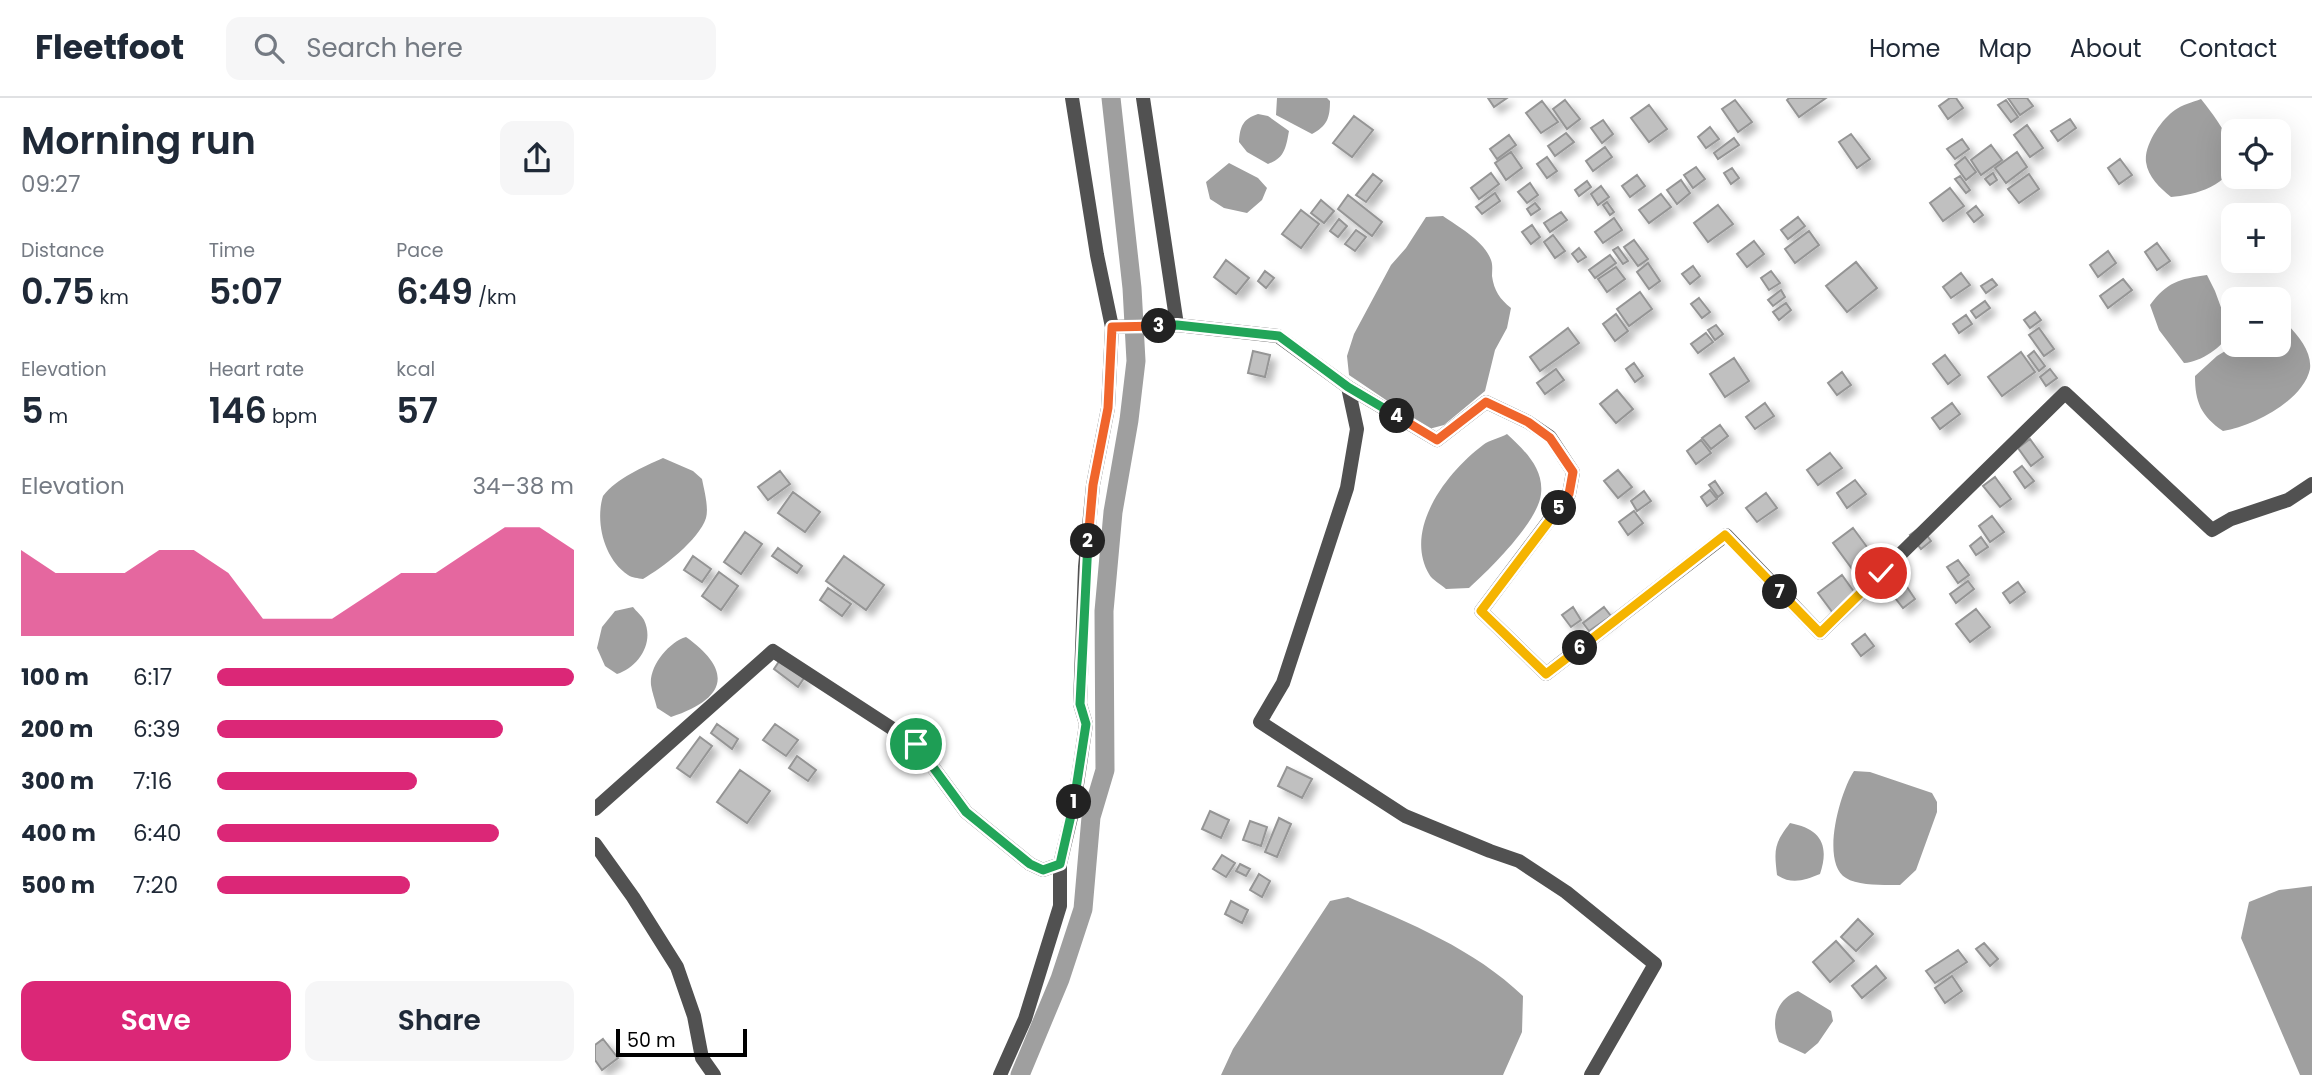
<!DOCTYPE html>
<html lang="en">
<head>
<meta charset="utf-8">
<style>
	:root { --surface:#fff; --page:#f6f6f7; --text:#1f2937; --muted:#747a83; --line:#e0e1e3; --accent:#db2777 }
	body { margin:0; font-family:Poppins,sans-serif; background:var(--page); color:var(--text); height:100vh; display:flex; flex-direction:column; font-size:26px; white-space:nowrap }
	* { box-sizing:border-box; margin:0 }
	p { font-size:23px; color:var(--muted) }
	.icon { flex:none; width:38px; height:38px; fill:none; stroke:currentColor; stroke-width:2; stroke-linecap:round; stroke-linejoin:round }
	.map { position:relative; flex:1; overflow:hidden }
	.drawer { display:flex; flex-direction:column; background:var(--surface); width:595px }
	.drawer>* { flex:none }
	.tools { position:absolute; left:1626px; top:21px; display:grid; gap:14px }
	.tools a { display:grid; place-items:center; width:70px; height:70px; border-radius:14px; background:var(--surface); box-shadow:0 7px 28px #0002; font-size:35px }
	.scale { position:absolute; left:21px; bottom:18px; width:131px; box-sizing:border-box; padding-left:7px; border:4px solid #000; border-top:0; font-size:19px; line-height:24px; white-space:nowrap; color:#000; -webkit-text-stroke:5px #fff; paint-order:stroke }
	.pin { position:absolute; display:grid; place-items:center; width:60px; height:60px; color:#fff; margin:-30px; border:4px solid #fff; border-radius:50%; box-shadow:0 2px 7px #0007 }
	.km { position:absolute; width:35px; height:35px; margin:-18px; border-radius:50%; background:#222; color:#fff; font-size:19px; line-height:35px; text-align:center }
	.round { display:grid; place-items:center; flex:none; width:74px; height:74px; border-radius:14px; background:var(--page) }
	.headline { display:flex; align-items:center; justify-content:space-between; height:119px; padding:0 21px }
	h1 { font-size:38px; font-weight:600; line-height:52px }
	.metrics { display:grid; grid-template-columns:repeat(3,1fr); gap:10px; height:119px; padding:7px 21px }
	.metrics div { display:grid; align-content:center }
	.metrics b { font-size:35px; font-weight:600 }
	.metrics small { font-size:19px; font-weight:400 }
	.metrics p { font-size:19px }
	.chart { height:196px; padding:14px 21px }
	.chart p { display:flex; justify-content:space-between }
	.chart svg { width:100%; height:126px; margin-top:7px; fill:var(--accent); opacity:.7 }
	.button { display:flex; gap:14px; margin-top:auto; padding:14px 21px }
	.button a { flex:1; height:80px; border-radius:14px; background:var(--accent); color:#fff; font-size:28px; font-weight:600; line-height:80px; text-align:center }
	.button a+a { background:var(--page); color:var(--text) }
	ul { padding:0 21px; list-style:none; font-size:23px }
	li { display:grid; grid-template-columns:112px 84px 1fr; align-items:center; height:52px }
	li i { height:18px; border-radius:9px; background:var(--accent) }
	header { display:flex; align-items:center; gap:42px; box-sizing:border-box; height:98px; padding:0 35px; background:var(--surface); border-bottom:2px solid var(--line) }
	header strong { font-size:33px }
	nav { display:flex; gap:38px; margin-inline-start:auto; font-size:24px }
	.search { width:490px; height:63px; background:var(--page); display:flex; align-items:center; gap:18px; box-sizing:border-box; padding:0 24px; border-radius:14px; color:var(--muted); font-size:26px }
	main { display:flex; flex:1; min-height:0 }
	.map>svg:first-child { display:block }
	.water { fill:#9f9f9f }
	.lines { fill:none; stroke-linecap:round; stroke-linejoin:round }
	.canal { stroke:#9f9f9f; stroke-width:19 }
	.building { fill:#c0c0c0; stroke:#959595; stroke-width:2; filter:url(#shadow) }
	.minor { stroke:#515151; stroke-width:14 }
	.split-1-casing { stroke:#fff; stroke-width:14 }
	.split-2-casing { stroke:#fff; stroke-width:14 }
	.split-3-casing { stroke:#fff; stroke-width:14 }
	.split-4-casing { stroke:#fff; stroke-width:14 }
	.split-5-casing { stroke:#fff; stroke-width:14 }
	.split-6-casing { stroke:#fff; stroke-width:14 }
	.split-7-casing { stroke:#fff; stroke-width:14 }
	.split-8-casing { stroke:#fff; stroke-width:14 }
	.split-1 { stroke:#22a559; stroke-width:9 }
	.split-2 { stroke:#22a559; stroke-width:9 }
	.split-3 { stroke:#f0652b; stroke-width:9 }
	.split-4 { stroke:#22a559; stroke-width:9 }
	.split-5 { stroke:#f0652b; stroke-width:9 }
	.split-6 { stroke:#f5b400; stroke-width:9 }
	.split-7 { stroke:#f5b400; stroke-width:9 }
	.split-8 { stroke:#f5b400; stroke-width:9 }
</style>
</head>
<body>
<header>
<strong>Fleetfoot</strong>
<div class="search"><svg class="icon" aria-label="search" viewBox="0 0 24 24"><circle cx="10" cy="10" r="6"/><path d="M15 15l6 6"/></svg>Search here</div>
<nav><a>Home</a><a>Map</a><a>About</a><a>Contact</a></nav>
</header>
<main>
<section class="drawer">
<div class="headline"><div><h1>Morning run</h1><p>09:27</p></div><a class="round"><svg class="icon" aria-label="share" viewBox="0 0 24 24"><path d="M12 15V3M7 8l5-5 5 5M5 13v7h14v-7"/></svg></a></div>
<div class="metrics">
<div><p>Distance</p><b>0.75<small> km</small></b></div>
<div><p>Time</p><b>5:07</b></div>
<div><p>Pace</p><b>6:49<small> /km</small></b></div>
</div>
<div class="metrics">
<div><p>Elevation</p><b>5<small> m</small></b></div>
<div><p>Heart rate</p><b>146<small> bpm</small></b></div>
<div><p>kcal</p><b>57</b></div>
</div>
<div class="chart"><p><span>Elevation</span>34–38 m</p>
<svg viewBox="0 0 160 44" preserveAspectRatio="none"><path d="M0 44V14L10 22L20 22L30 22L40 14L50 14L60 22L70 38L80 38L90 38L100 30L110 22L120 22L130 14L140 6L150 6L160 14V44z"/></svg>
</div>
<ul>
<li><b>100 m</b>6:17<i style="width:100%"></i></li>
<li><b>200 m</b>6:39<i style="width:80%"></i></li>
<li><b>300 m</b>7:16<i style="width:56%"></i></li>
<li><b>400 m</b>6:40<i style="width:79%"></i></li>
<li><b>500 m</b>7:20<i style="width:54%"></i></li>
</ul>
<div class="button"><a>Save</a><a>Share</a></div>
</section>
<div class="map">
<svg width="1717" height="977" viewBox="0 0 1717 977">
	<defs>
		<filter id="shadow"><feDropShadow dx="6" dy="6" stdDeviation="3.5" flood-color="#0004"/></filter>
	</defs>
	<rect width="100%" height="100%" fill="#fff"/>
	<path class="water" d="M 682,0 L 732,0 L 735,3 C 735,20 732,28 717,36 L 681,17 Z
		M 1606,1 C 1617,15 1629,30 1635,47 C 1649,84 1603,97 1576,99 C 1565,90 1553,79 1551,64 C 1549,46 1567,21 1580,12 C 1587,7 1598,4 1606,1 Z
		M 663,16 L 673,18 L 694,33 C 691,49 690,60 673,66 L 652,54 L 644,44 C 645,28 648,21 663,16 Z
		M 634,65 L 663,80 L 672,90 L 667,102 L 652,115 L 629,110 L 615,101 L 611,84 Z
		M 848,118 C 864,129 889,143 896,162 C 898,167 897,173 897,178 C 899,193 905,201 916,210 L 912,230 L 900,252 L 890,293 L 849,327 L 834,331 L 754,277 L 752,258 L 759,236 L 796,167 L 811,150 L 831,119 Z
		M 1612,177 L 1620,193 L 1635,234 C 1628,249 1606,264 1589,265 L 1564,232 L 1555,207 C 1572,184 1584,181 1612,177 Z
		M 1684,226 L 1693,227 C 1704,239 1717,254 1715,271 C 1708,303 1658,328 1628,333 C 1606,318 1600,304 1600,278 L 1622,258 L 1640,247 L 1684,247 Z
		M 912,336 C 929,352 949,370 946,396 C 943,424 894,472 874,490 L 851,491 C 846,486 837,482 834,476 C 808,431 852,374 888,347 C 894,342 905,340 912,336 Z
		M 68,360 L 98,373 L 107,381 C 109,392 114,409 111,420 C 104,442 67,470 48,481 C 43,480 37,480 33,477 C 9,461 0,424 8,398 C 22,380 48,369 68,360 Z
		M 38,509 C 41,513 47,518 49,522 C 60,545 43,569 22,576 L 10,568 L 2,550 L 7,529 L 20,513 Z
		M 91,539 C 140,574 130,601 76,619 L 62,610 C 60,602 57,594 56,587 C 54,568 74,544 91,539 Z
		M 1259,673 L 1275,674 L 1337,695 L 1342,704 L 1342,714 L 1321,772 L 1305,787 C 1291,787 1263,788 1251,780 C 1225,764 1245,694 1259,673 Z
		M 1195,725 C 1225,731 1235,746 1225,776 C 1210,782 1197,787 1182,777 C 1179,751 1179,746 1195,725 Z
		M 1717,788 L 1717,977 L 1705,977 L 1646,840 L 1654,804 L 1684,792 Z
		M 753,799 C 815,825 879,851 928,898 L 927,934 L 908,977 L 626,977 L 638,951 L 735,803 Z
		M 1203,893 L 1236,913 L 1238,923 L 1223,945 L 1210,956 L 1184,944 C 1175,924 1181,901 1203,893 Z"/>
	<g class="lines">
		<path class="canal" d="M 425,977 L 465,881 L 488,811 L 496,719 L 510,672 L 509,513 L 518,414 L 534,322 L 541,263 L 537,190 L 516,0"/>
	</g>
	<path class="building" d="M 893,0 L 912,0 L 899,9 Z
		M 1194,0 L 1231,0 L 1204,19 L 1192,2 Z
		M 1355,0 L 1361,0 L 1368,10 L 1353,21 L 1344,8 Z
		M 1413,0 L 1432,0 L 1438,8 L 1425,17 Z
		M 970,2 L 985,21 L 972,31 L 958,11 Z
		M 1140,2 L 1157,24 L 1143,34 L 1127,11 Z
		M 1411,2 L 1423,19 L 1416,24 L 1403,7 Z
		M 947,3 L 963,24 L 946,35 L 931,15 Z
		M 1054,7 L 1072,31 L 1054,44 L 1036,20 Z
		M 759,18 L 778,32 L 757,59 L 738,45 Z
		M 1475,21 L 1481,30 L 1463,43 L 1456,33 Z
		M 1008,22 L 1018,36 L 1007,45 L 996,30 Z
		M 1432,27 L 1448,50 L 1435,59 L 1419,37 Z
		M 1115,29 L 1124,41 L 1111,50 L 1103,39 Z
		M 971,35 L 979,44 L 960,58 L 953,48 Z
		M 1256,36 L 1275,61 L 1262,70 L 1244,44 Z
		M 914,37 L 921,47 L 902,61 L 895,51 Z
		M 1139,40 L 1144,47 L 1123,61 L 1119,55 Z
		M 1367,41 L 1374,51 L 1360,61 L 1352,51 Z
		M 1396,47 L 1407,62 L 1386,77 L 1376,62 Z
		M 1010,49 L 1017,59 L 998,73 L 991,63 Z
		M 916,54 L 927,70 L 911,82 L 900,65 Z
		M 1422,54 L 1432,69 L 1411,85 L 1400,70 Z
		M 952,59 L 962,73 L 952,80 L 942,66 Z
		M 1370,59 L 1381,74 L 1371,82 L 1360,67 Z
		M 1525,61 L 1537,77 L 1524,86 L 1513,70 Z
		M 1101,69 L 1110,81 L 1098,90 L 1089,77 Z
		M 1137,70 L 1144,80 L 1136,86 L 1129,75 Z
		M 896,75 L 904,86 L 884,101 L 876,90 Z
		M 1398,75 L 1402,82 L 1395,87 L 1390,81 Z
		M 778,76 L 787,83 L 771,104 L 761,97 Z
		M 1434,76 L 1444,91 L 1424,105 L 1413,91 Z
		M 1042,77 L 1050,88 L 1035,99 L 1027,88 Z
		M 1365,78 L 1375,92 L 1371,95 L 1360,81 Z
		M 1086,82 L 1095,95 L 1082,106 L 1072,92 Z
		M 992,83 L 996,89 L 984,98 L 980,92 Z
		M 935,85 L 943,97 L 932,105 L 923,94 Z
		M 1006,88 L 1014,99 L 1003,107 L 996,96 Z
		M 1355,90 L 1369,108 L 1348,123 L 1335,105 Z
		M 900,95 L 905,103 L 887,116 L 881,109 Z
		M 1066,96 L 1076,109 L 1054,125 L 1044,112 Z
		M 753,97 L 787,124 L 777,138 L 743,111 Z
		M 726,102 L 739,113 L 729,125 L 716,115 Z
		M 1012,104 L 1019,114 L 1015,117 L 1008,107 Z
		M 940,105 L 945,111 L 936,117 L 932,111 Z
		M 1123,107 L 1138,126 L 1113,144 L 1099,125 Z
		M 1381,108 L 1388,117 L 1379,124 L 1372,115 Z
		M 706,112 L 724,126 L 706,150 L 687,136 Z
		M 966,114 L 972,122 L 955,134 L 949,125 Z
		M 1203,119 L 1210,128 L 1193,141 L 1186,132 Z
		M 1019,120 L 1027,132 L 1008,145 L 1000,134 Z
		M 744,121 L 752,128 L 743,139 L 735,133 Z
		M 937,127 L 945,139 L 936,146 L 927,134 Z
		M 761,132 L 771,139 L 760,153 L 750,146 Z
		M 1214,133 L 1224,147 L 1200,165 L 1190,151 Z
		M 958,137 L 970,153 L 960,160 L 949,144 Z
		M 1039,142 L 1053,161 L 1043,168 L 1029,149 Z
		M 1159,143 L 1169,156 L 1152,169 L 1142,156 Z
		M 1562,145 L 1575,163 L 1562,172 L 1550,154 Z
		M 1023,149 L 1033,163 L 1028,166 L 1018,152 Z
		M 984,150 L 991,159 L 983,164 L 977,156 Z
		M 1513,153 L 1521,165 L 1503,179 L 1495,167 Z
		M 1015,157 L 1021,165 L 1000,180 L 994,172 Z
		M 631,162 L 654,180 L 641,196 L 619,179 Z
		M 1261,164 L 1282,190 L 1252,214 L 1231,188 Z
		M 1053,165 L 1065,183 L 1054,191 L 1042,174 Z
		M 1098,168 L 1105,178 L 1095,186 L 1087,176 Z
		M 1021,169 L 1030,181 L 1012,194 L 1003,181 Z
		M 670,173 L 679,180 L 671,190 L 663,183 Z
		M 1176,173 L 1185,185 L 1174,192 L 1166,180 Z
		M 1366,175 L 1375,187 L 1356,200 L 1348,189 Z
		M 1397,181 L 1402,187 L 1391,195 L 1386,188 Z
		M 1528,181 L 1537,192 L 1513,210 L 1505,198 Z
		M 1186,192 L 1190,199 L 1178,208 L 1173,202 Z
		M 1045,194 L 1057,211 L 1034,228 L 1022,211 Z
		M 1104,200 L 1115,214 L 1107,220 L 1096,206 Z
		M 1390,203 L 1395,210 L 1381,220 L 1376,213 Z
		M 1191,205 L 1196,212 L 1184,222 L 1178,214 Z
		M 1440,214 L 1446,222 L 1435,230 L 1429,222 Z
		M 1021,216 L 1033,233 L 1020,243 L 1008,226 Z
		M 1371,217 L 1377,226 L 1364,235 L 1358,226 Z
		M 1121,227 L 1128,236 L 1120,242 L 1113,232 Z
		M 973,230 L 984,245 L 945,273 L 935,259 Z
		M 1444,230 L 1459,251 L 1449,258 L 1434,237 Z
		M 1111,235 L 1118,244 L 1103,255 L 1096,246 Z
		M 658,253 L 675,257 L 670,279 L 653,275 Z
		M 1439,253 L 1450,268 L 1444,273 L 1433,258 Z
		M 1426,254 L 1440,274 L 1407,298 L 1393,279 Z
		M 1350,257 L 1365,277 L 1353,286 L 1338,266 Z
		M 1139,260 L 1154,283 L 1130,299 L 1115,276 Z
		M 1039,265 L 1048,278 L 1040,284 L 1031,271 Z
		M 961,271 L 969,282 L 950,296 L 942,285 Z
		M 1455,271 L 1462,280 L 1451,288 L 1445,279 Z
		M 1247,274 L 1256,287 L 1242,297 L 1233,285 Z
		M 1022,292 L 1038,311 L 1021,325 L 1005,306 Z
		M 1170,305 L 1179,318 L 1160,331 L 1151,319 Z
		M 1357,305 L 1365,316 L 1345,331 L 1337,320 Z
		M 1125,327 L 1133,338 L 1116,351 L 1107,340 Z
		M 1435,341 L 1448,359 L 1436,368 L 1423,350 Z
		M 1106,342 L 1116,355 L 1101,366 L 1092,353 Z
		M 1235,355 L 1247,370 L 1223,387 L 1212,372 Z
		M 1427,368 L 1439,383 L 1430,390 L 1419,374 Z
		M 1023,372 L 1037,389 L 1023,400 L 1009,383 Z
		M 185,373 L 195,386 L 173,402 L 163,389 Z
		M 1400,379 L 1416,401 L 1405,409 L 1388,388 Z
		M 1260,382 L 1271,396 L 1252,410 L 1242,395 Z
		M 1120,383 L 1128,395 L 1123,399 L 1114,387 Z
		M 1115,392 L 1122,401 L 1112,408 L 1106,399 Z
		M 1049,393 L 1056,403 L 1042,413 L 1036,403 Z
		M 198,394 L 225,414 L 210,434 L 183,415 Z
		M 1171,395 L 1182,410 L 1162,424 L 1151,410 Z
		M 1039,413 L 1048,425 L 1033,437 L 1024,424 Z
		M 1397,418 L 1409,434 L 1395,444 L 1384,428 Z
		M 1326,429 L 1336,443 L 1326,451 L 1315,437 Z
		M 1258,430 L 1286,468 L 1266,483 L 1238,445 Z
		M 150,434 L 167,446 L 146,476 L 129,464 Z
		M 1386,439 L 1393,449 L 1381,457 L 1375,448 Z
		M 183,450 L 207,468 L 202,475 L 177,458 Z
		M 98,458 L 116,471 L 107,484 L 89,472 Z
		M 249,458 L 289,487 L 271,512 L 231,483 Z
		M 1363,462 L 1374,477 L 1363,485 L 1352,469 Z
		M 124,474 L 143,488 L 126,512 L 107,498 Z
		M 1247,477 L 1262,498 L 1238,515 L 1223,495 Z
		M 1373,483 L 1379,491 L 1361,505 L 1355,496 Z
		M 1423,484 L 1430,494 L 1415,505 L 1408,495 Z
		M 1310,486 L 1320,501 L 1308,510 L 1297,496 Z
		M 233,490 L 256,506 L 247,518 L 225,502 Z
		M 978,509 L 986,522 L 976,529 L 967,517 Z
		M 1009,509 L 1016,518 L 994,533 L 988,525 Z
		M 1381,511 L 1395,529 L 1375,544 L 1361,526 Z
		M 1270,536 L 1279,548 L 1266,558 L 1257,546 Z
		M 185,562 L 209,580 L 203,589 L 179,571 Z
		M 122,626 L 143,641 L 137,651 L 116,635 Z
		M 180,626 L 203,642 L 191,658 L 168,642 Z
		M 105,639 L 117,648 L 95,679 L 82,670 Z
		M 202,658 L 221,672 L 213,683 L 194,670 Z
		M 692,669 L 717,681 L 707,700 L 683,688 Z
		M 145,672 L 175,693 L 152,725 L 122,704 Z
		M 615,713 L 634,722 L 626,740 L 607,731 Z
		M 684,720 L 696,726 L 682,759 L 670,754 Z
		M 655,723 L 672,729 L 666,748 L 648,742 Z
		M 627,757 L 640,765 L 631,779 L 618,771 Z
		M 645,766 L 655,771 L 651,778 L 641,773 Z
		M 664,776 L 675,783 L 667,799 L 655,792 Z
		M 636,803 L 653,812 L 647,825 L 630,816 Z
		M 1263,821 L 1278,836 L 1261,853 L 1246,839 Z
		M 1241,843 L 1259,863 L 1235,884 L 1218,864 Z
		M 1389,845 L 1403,861 L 1395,868 L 1381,851 Z
		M 1363,852 L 1372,864 L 1340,885 L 1331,873 Z
		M 1281,868 L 1291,880 L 1267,900 L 1257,888 Z
		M 1357,878 L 1367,893 L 1350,905 L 1340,890 Z
		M 8,941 L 23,960 L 7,972 L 0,962 L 0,947 Z"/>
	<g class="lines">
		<path class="minor" d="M 548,0 L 582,227
			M 517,229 L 582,227 L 683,238 L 753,289 L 762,331 L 752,390 L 688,585 L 665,624 L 810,718 L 895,753 L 924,763 L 971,794 L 1060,866 L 996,977
			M 753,289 L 842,342 L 891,304 L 933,324 L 955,339 L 978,374 L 974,396 L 886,513 L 951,576 L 1131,437 L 1225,535 L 1470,295 L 1617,432 L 1636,421 L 1693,402 L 1717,386
			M 0,711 L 178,553 L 321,646 L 371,714 L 435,766 L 448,772 L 465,766 L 479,707 L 491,626 L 485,606 L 490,469 L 498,387 L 513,310 L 517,229 L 502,157 L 477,0
			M 0,746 L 38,799 L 82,869 L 99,918 L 107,960 L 119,977
			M 405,977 L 430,921 L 465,808 L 465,766"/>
	</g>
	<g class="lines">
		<defs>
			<path id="split-1" d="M 321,646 L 371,714 L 435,766 L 448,772 L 465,766 L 479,704"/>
			<path id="split-2" d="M 479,704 L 491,626 L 485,606 L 493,443"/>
			<path id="split-3" d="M 493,443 L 498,387 L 513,310 L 517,229 L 564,228"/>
			<path id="split-4" d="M 564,228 L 582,227 L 684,238 L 753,289 L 802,318"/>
			<path id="split-5" d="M 802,318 L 842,342 L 891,304 L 933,324 L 955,340 L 978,374 L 974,396 L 964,410"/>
			<path id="split-6" d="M 964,410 L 886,513 L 951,576 L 985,550"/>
			<path id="split-7" d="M 985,550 L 1130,437 L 1185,494"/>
			<path id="split-8" d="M 1185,494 L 1225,535 L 1286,475"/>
		</defs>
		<use href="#split-1" class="split-1-casing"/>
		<use href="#split-2" class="split-2-casing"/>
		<use href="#split-3" class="split-3-casing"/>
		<use href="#split-4" class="split-4-casing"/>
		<use href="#split-5" class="split-5-casing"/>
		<use href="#split-6" class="split-6-casing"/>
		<use href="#split-7" class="split-7-casing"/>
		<use href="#split-8" class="split-8-casing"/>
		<use href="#split-1" class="split-1"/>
		<use href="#split-2" class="split-2"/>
		<use href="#split-3" class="split-3"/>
		<use href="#split-4" class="split-4"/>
		<use href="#split-5" class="split-5"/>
		<use href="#split-6" class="split-6"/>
		<use href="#split-7" class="split-7"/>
		<use href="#split-8" class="split-8"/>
	</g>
</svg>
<div class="tools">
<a><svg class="icon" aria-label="locate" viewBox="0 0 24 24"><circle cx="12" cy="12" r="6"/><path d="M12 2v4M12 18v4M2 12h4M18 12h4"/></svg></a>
<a>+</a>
<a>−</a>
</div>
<div class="scale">50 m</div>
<div class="pin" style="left:321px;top:646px;background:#1e9e55"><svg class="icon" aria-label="arrive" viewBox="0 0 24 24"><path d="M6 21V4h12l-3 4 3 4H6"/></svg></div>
<div class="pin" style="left:1286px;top:475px;background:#d93025"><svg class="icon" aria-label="check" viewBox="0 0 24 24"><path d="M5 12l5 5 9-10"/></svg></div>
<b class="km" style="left:479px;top:704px">1</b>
<b class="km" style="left:493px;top:443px">2</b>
<b class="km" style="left:564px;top:228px">3</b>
<b class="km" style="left:802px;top:318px">4</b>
<b class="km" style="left:964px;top:410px">5</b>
<b class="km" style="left:985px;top:550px">6</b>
<b class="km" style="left:1185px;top:494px">7</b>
</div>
</main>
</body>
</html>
